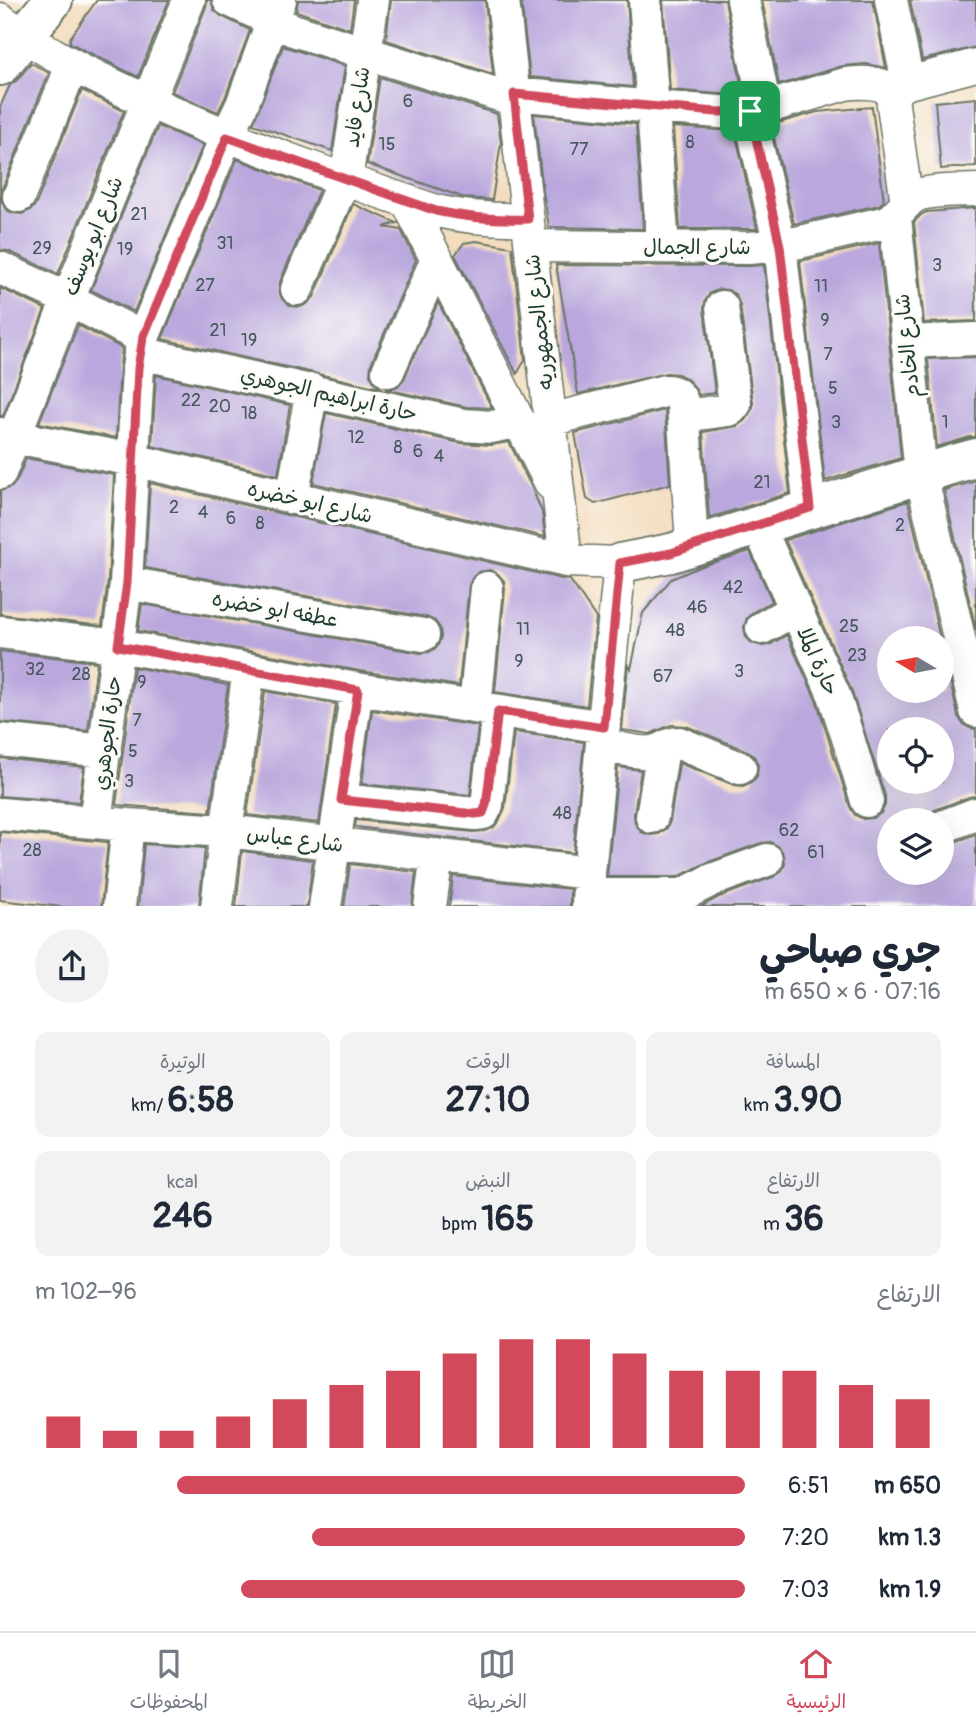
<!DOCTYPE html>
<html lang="ar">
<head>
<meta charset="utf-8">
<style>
	:root { --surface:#fff; --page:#f2f2f3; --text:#1f2937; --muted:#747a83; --line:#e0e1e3; --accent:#d1495b }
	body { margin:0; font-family:Pangolin,"Playpen Sans Arabic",sans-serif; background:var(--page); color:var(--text); direction:rtl; height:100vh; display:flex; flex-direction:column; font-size:26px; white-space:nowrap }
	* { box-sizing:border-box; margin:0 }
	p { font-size:23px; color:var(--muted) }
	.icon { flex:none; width:38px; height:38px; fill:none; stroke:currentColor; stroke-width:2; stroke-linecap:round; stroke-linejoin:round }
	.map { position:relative; height:906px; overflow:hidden; direction:ltr }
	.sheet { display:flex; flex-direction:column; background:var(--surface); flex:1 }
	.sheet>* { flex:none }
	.needle { width:46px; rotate:280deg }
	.tools { position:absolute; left:877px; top:626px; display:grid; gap:14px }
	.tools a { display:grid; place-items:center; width:77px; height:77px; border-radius:50%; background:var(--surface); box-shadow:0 7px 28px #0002; font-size:35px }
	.pin { position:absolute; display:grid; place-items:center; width:60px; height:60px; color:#fff; margin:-30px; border-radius:14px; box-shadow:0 4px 10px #0006 }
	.round { display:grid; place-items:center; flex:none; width:74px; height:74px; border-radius:37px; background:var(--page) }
	.overview { display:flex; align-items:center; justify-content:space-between; height:119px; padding:0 35px }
	h1 { font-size:38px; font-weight:700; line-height:52px }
	.stats { display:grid; grid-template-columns:repeat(3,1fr); gap:10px; height:119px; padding:7px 35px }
	.stats div { display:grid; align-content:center; border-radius:14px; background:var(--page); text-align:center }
	.stats b { font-size:35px; font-weight:700 }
	.stats small { font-size:19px; font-weight:400 }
	.stats p { font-size:19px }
	.chart { height:196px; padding:14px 35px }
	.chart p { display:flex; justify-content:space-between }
	.chart svg { width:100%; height:126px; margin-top:7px; stroke:var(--accent); stroke-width:6 }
	ul { padding:0 35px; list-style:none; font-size:23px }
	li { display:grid; grid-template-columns:112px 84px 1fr; align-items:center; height:52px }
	li i { height:18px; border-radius:9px; background:var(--accent) }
	.tab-bar { display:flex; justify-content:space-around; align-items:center; height:98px; border-top:2px solid var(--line); background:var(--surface); font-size:19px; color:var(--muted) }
	.tab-bar a { display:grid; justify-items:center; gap:4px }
	.tab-bar .current { color:var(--accent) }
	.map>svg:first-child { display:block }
	.building { fill:#baa7dd; fill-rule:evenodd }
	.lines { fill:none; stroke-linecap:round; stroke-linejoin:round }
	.street-casing { stroke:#697565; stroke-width:35 }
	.secondary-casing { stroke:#697565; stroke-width:42 }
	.street { stroke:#fff; stroke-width:32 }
	.secondary { stroke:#fff; stroke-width:38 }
	.route-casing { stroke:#fff; stroke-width:14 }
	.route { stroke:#d1495b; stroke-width:9 }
	.labels { text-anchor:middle; stroke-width:6; stroke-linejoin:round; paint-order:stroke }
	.number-label { font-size:18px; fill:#46585e }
	.street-label { font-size:21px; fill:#1f3d34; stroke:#fdfcf7 }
</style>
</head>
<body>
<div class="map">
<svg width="976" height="907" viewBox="0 0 976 907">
	<rect width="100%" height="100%" fill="#fdfcf7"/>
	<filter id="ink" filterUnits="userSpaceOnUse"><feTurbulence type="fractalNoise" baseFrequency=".0143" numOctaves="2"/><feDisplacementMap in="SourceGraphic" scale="14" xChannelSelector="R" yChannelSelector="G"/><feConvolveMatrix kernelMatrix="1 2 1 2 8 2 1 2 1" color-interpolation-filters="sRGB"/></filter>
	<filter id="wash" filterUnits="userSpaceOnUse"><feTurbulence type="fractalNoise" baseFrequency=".00686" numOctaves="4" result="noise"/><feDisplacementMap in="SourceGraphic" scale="28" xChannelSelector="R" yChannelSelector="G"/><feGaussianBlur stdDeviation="1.57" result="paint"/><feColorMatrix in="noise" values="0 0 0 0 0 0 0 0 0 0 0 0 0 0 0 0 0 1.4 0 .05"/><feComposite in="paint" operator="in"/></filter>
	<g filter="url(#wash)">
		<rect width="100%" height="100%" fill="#f3ddbf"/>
		<g id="blocks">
			<path class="building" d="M 97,0 L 169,0 L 138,77 L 70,43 L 70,38 Z
				M 207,0 L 211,0 L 214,10 L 221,16 L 250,30 L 225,98 L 218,112 L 172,92 L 206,7 Z
				M 298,0 L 354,0 L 350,29 L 296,11 Z
				M 391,0 L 485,0 L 493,74 L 386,40 Z
				M 521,0 L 627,0 L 633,87 L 530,77 Z
				M 663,0 L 725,0 L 743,93 L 732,95 L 670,90 Z
				M 762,0 L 873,0 L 886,68 L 866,64 L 843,66 L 779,85 Z
				M 910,0 L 976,0 L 976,47 L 922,60 Z
				M 283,46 L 345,66 L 332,151 L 253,124 Z
				M 31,63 L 49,73 L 2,189 L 1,199 L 5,208 L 11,213 L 22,214 L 31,210 L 36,204 L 82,90 L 124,111 L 58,274 L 8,251 L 0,250 L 0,107 L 10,85 L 17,80 Z
				M 380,77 L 497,114 L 501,143 L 492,200 L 465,198 L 367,164 Z
				M 976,98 L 976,166 L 941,169 L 935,102 Z
				M 872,107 L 884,201 L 879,205 L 794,224 L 771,125 L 817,112 Z
				M 534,114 L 636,124 L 643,229 L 549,227 L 543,192 Z
				M 158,126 L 203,145 L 134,312 L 91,290 Z
				M 673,127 L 735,131 L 757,229 L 680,229 Z
				M 237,159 L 319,190 L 280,282 L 279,291 L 282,299 L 290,306 L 300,307 L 307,304 L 314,297 L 353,204 L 397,223 L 384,227 L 401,230 L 416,260 L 371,364 L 370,374 L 374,382 L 380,388 L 162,339 Z
				M 975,208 L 976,321 L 924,323 L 914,222 L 922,214 L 927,212 Z
				M 476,241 L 512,247 L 525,360 L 517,374 L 455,255 L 464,243 Z
				M 879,243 L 901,458 L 825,481 L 800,261 Z
				M 556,265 L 749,266 L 764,265 L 790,493 L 709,518 L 703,432 L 737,426 L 745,420 L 753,408 L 753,402 L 740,305 L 736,295 L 728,290 L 719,289 L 710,293 L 705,301 L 704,309 L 715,393 L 699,395 L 693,385 L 686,378 L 678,374 L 666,373 L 578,394 Z
				M 0,288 L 45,309 L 3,416 L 0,416 Z
				M 438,302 L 492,408 L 467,407 L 385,389 L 391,389 L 398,386 L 404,379 Z
				M 78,325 L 122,348 L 120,367 L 116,438 L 39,423 Z
				M 976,357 L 976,437 L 970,437 L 937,447 L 928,359 Z
				M 156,375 L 290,405 L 278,475 L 152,446 Z
				M 665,410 L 670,484 L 595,504 L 587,499 L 575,433 Z
				M 326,413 L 460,443 L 491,445 L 509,442 L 531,486 L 542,512 L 545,537 L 313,483 Z
				M 26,458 L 114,475 L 108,581 L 102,626 L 0,614 L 0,491 L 12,487 L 17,480 Z
				M 976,481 L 976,630 L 944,490 Z
				M 150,483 L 562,579 L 570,580 L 596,618 L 587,706 L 495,692 L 505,589 L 504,581 L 498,574 L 490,570 L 479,572 L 473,577 L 469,585 L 459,686 L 360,671 L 138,631 L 142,604 L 420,653 L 429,652 L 437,647 L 441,637 L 440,628 L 435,621 L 426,617 L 145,568 Z
				M 908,501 L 940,639 L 889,639 L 889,691 L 942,691 L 942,644 L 958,716 L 963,724 L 970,728 L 976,729 L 976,796 L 969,797 L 935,810 L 928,815 L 925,821 L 889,821 L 889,873 L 942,873 L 942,845 L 949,844 L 976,834 L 976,907 L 700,907 L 719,897 L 773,877 L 781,872 L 785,864 L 784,854 L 778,846 L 770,842 L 761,843 L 706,863 L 678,877 L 607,877 L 618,767 L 641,770 L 634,814 L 635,823 L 641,832 L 650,835 L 659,834 L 667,828 L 670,821 L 679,763 L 734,785 L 743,786 L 752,782 L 757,776 L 758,765 L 754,756 L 748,751 L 686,726 L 671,725 L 650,734 L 622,730 L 628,665 L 631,669 L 643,613 L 671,579 L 702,566 L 750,551 L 772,601 L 753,612 L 747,618 L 744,627 L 746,637 L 752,643 L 763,646 L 771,644 L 787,635 L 817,702 L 850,807 L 855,815 L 863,819 L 873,818 L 881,813 L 885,805 L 885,796 L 851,689 L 785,540 ZM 889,730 L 942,730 L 942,782 L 889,782 Z
				M 0,651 L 97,662 L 88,731 L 0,722 Z
				M 134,667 L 228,685 L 210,812 L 116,805 Z
				M 265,691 L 336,704 L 319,823 L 247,815 Z
				M 372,710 L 478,726 L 470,795 L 362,784 Z
				M 514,732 L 584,742 L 573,853 L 355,827 L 356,820 L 473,832 L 485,831 L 493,828 L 499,821 L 505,808 Z
				M 0,758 L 84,767 L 79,802 L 0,796 Z
				M 0,832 L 108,842 L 101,907 L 62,907 L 0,900 Z
				M 144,844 L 205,848 L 199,907 L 138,907 Z
				M 242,851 L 313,860 L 307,907 L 236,907 Z
				M 350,864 L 416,872 L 412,907 L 344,907 Z
				M 453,876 L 570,889 L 570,907 L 449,907 Z"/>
		</g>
	</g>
	<g filter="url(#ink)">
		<use href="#blocks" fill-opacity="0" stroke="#697565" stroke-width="2"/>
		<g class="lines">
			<defs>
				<path id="street" d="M 229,0 L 293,30 L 515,100
					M 503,0 L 566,561
					M 645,0 L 663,247
					M 743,0 L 765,108
					M 891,0 L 908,83
					M 0,19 C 51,57 104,82 163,108 C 252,148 344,180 436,211 C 467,218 496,220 528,219
					M 514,94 L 653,107 L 733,113 L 765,108 L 845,84 C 864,81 878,83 895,90
					M 749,111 L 780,246 L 810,508
					M 19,196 L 72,66
					M 407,201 L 551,484
					M 907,203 L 893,105 C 892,93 897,87 908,83 L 976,65
					M 895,217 L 921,474 L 976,711
					M 531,246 L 749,248 L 791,244 L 887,222 C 898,215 901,207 911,199 C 923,189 959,191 976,190
					M 0,268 L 68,299 L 143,338
					M 297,289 L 344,179 L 348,167 L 373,0
					M 907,342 L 976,339
					M 140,353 L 464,425 L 492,427 L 519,421
					M 388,371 L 437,259
					M 684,416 L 728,410 L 731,409 L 735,404 L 722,307
					M 550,420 L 665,391 C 675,391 680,395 683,404 L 692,545
					M 0,434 L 133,460 L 566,561 L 620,563 L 589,873 L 588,907
					M 0,473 L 68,299 L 189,0
					M 292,498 L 312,390
					M 758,525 L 834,695 L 849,741 L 867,801
					M 126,583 L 423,635
					M 762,628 L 795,609
					M 0,632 L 118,646 L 357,689 L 604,727
					M 475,707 L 487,588
					M 0,740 L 105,751
					M 602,745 C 617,747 638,754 653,752 C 663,750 668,743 679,743 L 740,768
					M 341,800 L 475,814 L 483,813 L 487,805 L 498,711
					M 0,814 L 128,825 L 226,831 L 589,873
					M 652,817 L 663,748
					M 95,822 L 126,583 L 138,368 L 143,338 L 221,149 L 242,105 L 280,0
					M 942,827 L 976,814
					M 589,895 L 682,895 L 712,880 L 767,860
					M 119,907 L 128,825
					M 217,907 L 226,831 L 249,670
					M 325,907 L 357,689
					M 430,907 L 437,855"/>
				<path id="secondary" d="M 0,66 L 53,0
					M 620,563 L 671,553 L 954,464 L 976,458"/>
			</defs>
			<use href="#street" class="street-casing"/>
			<use href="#secondary" class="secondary-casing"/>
			<use href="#street" class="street"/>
			<use href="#secondary" class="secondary"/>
		</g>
	</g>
	<g class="lines" filter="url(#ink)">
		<defs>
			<path id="route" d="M 514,94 L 716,112 L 750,111 L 780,246 L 810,508 L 671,553 L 620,563 L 604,727 L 498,711 L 486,805 L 483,813 L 475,814 L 341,800 L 358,690 L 118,646 L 127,583 L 138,368 L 143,338 L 227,137 L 436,211 C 467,218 496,220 528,219 Z"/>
		</defs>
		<use href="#route" class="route-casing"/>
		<use href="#route" class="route"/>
	</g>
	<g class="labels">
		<g class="number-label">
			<text x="408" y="107">6</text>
			<text x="690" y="148">8</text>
			<text x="387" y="150">15</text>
			<text x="579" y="155">77</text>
			<text x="139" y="220">21</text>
			<text x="225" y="249">31</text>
			<text x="42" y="254">29</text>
			<text x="125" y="255">19</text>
			<text x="937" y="271">3</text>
			<text x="205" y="291">27</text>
			<text x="821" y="292">11</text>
			<text x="825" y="326">9</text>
			<text x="218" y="336">21</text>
			<text x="249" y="346">19</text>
			<text x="828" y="360">7</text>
			<text x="833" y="394">5</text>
			<text x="191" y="406">22</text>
			<text x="220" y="412">20</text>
			<text x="249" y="419">18</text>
			<text x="836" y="428">3</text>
			<text x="945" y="428">1</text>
			<text x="356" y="443">12</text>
			<text x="398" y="453">8</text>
			<text x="418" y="457">6</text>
			<text x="439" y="462">4</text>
			<text x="762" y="488">21</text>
			<text x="174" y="513">2</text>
			<text x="203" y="518">4</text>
			<text x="231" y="524">6</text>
			<text x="260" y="529">8</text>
			<text x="900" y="531">2</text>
			<text x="733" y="593">42</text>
			<text x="697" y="613">46</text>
			<text x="849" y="632">25</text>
			<text x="523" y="635">11</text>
			<text x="675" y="636">48</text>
			<text x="857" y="661">23</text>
			<text x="519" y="667">9</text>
			<text x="35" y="675">32</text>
			<text x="739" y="677">3</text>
			<text x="81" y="680">28</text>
			<text x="663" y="682">67</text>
			<text x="142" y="688">9</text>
			<text x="137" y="726">7</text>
			<text x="133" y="757">5</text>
			<text x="129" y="787">3</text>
			<text x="562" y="819">48</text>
			<text x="789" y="836">62</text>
			<text x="32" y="856">28</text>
			<text x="816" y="858">61</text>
		</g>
		<g class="street-label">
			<text transform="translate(357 107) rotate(-82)" y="7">شارع فايد</text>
			<text transform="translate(93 236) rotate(-68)" y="7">شارع ابو يوسف</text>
			<text x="697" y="254">شارع الجمال</text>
			<text transform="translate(539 322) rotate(-96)" y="7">شارع الجمهوريه</text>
			<text transform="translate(907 346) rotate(-96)" y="7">شارع الخادم</text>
			<text transform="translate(329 394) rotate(13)" y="7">حارة ابراهيم الجوهري</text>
			<text transform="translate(310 502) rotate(13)" y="7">شارع ابو خضره</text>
			<text transform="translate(275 609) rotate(10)" y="7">عطفه ابو خضره</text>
			<text transform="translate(818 661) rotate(66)" y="7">حارة الملا</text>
			<text transform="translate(107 733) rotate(-83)" y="7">حارة الجوهري</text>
			<text transform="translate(295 839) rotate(7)" y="7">شارع عباس</text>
		</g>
	</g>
</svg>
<div class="tools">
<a><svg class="needle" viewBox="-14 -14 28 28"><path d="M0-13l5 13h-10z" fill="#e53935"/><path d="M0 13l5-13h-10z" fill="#747a83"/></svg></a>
<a><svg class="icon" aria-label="locate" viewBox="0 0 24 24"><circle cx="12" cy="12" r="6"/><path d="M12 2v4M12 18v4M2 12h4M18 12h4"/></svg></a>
<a><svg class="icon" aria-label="layers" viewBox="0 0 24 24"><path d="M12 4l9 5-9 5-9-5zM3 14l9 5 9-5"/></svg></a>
</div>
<div class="pin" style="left:750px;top:111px;background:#1e9e55"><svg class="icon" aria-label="arrive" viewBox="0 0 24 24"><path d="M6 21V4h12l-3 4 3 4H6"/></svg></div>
</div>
<section class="sheet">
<div class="overview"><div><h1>جري صباحي</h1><p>07:16 · 6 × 650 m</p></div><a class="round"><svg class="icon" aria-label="share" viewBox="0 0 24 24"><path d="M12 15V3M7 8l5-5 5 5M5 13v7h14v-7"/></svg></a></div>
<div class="stats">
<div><p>المسافة</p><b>3.90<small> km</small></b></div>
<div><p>الوقت</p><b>27:10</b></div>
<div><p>الوتيرة</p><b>6:58<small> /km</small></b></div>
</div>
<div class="stats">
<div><p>الارتفاع</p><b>36<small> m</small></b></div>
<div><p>النبض</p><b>165<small> bpm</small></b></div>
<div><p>kcal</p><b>246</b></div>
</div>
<div class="chart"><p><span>الارتفاع</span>96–102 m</p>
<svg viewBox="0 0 160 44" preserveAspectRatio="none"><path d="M5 44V33M15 44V38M25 44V38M35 44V33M45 44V27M55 44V22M65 44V17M75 44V11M85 44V6M95 44V6M105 44V11M115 44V17M125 44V17M135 44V17M145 44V22M155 44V27"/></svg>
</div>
<ul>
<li><b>650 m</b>6:51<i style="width:80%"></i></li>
<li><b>1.3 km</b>7:20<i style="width:61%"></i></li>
<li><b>1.9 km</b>7:03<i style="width:71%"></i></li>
</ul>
</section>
<nav class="tab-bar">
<a class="current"><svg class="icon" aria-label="home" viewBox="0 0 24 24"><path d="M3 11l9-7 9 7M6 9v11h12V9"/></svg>الرئيسية</a>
<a><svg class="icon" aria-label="map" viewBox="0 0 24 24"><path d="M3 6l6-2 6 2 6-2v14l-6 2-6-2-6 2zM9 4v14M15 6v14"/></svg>الخريطة</a>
<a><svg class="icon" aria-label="saved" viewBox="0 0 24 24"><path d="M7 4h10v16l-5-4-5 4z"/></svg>المحفوظات</a>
</nav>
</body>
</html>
